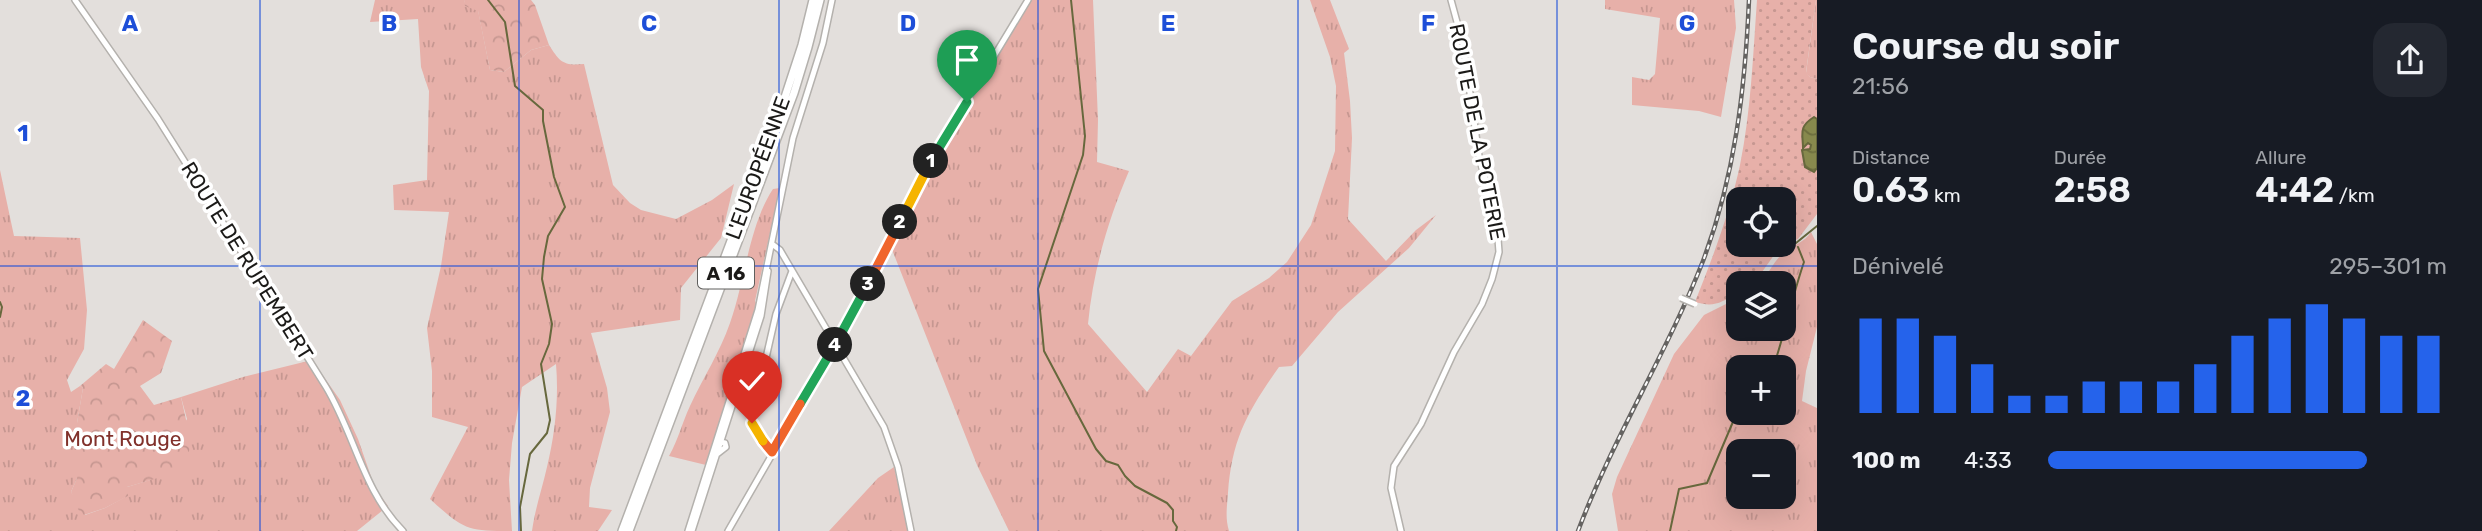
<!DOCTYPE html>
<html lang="fr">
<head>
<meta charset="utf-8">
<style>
	:root { --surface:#171b24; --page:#242831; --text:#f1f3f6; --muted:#9ea1a6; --accent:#2563eb }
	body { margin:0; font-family:Rubik,sans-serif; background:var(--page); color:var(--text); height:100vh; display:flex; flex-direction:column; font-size:26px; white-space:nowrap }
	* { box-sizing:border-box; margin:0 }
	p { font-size:23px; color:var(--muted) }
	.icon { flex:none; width:38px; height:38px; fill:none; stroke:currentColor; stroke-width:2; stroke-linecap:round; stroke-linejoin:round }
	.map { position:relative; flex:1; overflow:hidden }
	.side { display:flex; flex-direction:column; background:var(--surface); width:665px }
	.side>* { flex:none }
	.controls { position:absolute; left:1726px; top:187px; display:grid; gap:14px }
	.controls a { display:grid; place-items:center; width:70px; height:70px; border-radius:14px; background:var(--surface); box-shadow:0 7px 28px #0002; font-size:35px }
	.pin { position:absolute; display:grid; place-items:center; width:60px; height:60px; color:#fff; margin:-72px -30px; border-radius:50% 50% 50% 0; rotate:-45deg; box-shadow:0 0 7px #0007 }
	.pin .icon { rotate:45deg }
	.km { position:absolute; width:35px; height:35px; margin:-18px; border-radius:50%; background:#222; color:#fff; font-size:19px; line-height:35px; text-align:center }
	.round { display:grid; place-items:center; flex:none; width:74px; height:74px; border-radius:21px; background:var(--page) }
	.headline { display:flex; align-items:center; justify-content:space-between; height:119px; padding:0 35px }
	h1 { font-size:38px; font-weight:600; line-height:52px }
	.metrics { display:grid; grid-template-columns:repeat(3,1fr); gap:10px; height:119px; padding:7px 35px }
	.metrics div { display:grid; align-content:center }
	.metrics b { font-size:35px; font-weight:600 }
	.metrics small { font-size:19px; font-weight:400 }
	.metrics p { font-size:19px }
	.chart { height:196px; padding:14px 35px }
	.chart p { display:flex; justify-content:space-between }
	.chart svg { width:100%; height:126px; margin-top:7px; stroke:var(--accent); stroke-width:6 }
	ul { padding:0 35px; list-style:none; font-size:23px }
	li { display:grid; grid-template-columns:112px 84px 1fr; align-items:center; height:52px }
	li i { height:18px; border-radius:9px; background:var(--accent) }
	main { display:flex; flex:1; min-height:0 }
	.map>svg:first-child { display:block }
	.grass { fill:url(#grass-tufts); fill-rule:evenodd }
	.forest { fill:url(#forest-crowns) }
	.park { fill:url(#park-dots); fill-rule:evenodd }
	.water { fill:url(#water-waves); stroke:#67683d; stroke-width:2 }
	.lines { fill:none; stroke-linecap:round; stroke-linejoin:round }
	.stream { stroke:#67683d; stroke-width:2 }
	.minor-casing { stroke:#b4b1ad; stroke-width:8 }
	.highway-casing { stroke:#b4b1ad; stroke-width:10 }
	.minor { stroke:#fff; stroke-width:5 }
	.highway { stroke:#fff; stroke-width:7 }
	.rail-casing { stroke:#656361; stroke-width:4.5 }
	.rail { stroke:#fff; stroke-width:2; stroke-dasharray:5; stroke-linecap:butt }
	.minor-bridge-casing { stroke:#b4b1ad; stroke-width:8; stroke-linecap:butt }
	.minor-bridge { stroke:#fff; stroke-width:5 }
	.split-1-casing { stroke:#fff; stroke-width:14 }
	.split-2-casing { stroke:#fff; stroke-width:14 }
	.split-3-casing { stroke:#fff; stroke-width:14 }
	.split-4-casing { stroke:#fff; stroke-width:14 }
	.split-5-casing { stroke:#fff; stroke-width:14 }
	.split-6-casing { stroke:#fff; stroke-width:14 }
	.split-7-casing { stroke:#fff; stroke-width:14 }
	.split-1 { stroke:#22a559; stroke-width:9 }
	.split-2 { stroke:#f5b400; stroke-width:9 }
	.split-3 { stroke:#f0652b; stroke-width:9 }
	.split-4 { stroke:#22a559; stroke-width:9 }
	.split-5 { stroke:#22a559; stroke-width:9 }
	.split-6 { stroke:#f0652b; stroke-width:9 }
	.split-7 { stroke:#f5b400; stroke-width:9 }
	.grid { fill:none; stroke:#1d4ed8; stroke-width:2; stroke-opacity:0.55 }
	.labels { text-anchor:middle; stroke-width:7; stroke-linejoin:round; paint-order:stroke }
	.shield { fill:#fff; stroke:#5f5f5d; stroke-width:2 }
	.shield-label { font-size:19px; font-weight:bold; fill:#1b1a18 }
	.street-label { font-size:21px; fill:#1b1a18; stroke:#fff }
	.park-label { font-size:21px; fill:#81312b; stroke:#fff }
	.grid-label { font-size:23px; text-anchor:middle; font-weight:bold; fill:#1d4ed8; stroke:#fff; stroke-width:7; stroke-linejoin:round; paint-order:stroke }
</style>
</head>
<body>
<main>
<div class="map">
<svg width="1817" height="531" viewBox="0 0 1817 531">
	<defs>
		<pattern id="grass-tufts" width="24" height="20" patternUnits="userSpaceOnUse" patternTransform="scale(1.75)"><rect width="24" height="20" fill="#e7b0a9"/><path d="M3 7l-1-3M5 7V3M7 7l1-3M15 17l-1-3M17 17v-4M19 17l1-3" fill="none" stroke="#c69791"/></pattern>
		<pattern id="forest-crowns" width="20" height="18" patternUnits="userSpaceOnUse" patternTransform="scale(1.75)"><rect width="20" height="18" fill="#e7b0a9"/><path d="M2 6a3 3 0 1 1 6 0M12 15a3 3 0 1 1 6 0" fill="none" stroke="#c69791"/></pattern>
		<pattern id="park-dots" width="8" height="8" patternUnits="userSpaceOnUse" patternTransform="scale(1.75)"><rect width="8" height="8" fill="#e7b0a9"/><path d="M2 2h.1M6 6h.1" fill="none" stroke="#c69791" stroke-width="1.8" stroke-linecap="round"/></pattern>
		<pattern id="water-waves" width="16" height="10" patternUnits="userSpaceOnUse" patternTransform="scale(1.75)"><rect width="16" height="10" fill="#87894d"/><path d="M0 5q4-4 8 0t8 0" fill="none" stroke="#6e6f3f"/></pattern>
	</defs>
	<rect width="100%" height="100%" fill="#e3dfdc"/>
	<path class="grass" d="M 375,0 L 464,0 L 466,6 L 478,10 L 490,70 L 504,72 L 531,50 L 549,45 C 560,62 563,66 584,64 L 613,185 L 630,203 L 641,210 L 676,219 L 712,200 L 734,184 L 721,238 L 681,288 L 680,320 L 591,333 L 607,388 L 610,412 L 590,488 L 589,507 L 612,510 L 598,531 L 532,531 C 535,509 542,489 547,467 C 555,434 559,399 556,364 L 522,387 L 512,443 L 509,480 L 512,531 C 467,531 464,530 430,499 L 468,427 L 432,417 L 432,371 L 427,328 L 441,266 L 449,212 L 394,210 L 393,185 L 427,180 L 429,91 L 421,67 L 418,19 L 370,22 Z
		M 1026,0 L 1093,0 L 1098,120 L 1097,162 L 1129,171 C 1108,220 1093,271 1088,324 L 1147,392 L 1178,349 L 1191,356 L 1232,301 L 1269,278 L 1287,262 L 1311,225 L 1335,151 L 1336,86 L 1330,57 L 1310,0 L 1330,0 L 1349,49 L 1344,53 L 1350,101 L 1352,138 L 1348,219 L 1386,261 L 1416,230 L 1436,215 L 1409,248 L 1338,312 L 1292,366 L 1279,367 C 1248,411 1232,438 1228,493 C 1227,507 1225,518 1229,531 L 1009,531 L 977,465 L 889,242 L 936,152 Z
		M 1605,0 L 1734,0 L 1736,28 L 1721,117 L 1699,111 L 1632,105 L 1632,77 L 1649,80 L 1655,74 L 1660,18 L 1605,9 Z
		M 1816,0 L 1817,0 L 1817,79 L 1810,77 L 1806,73 Z
		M 0,170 L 14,236 L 80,238 L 87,310 L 84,349 L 67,380 L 71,392 L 80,386 L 83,388 L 77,423 L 77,478 L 71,492 L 85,515 L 105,508 L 127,496 L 127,487 L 150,480 L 187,419 L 181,397 L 243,377 L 312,360 L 340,400 L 358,439 L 375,488 L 388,506 L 357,531 L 0,531 Z
		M 780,188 L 755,301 L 757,305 L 706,465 L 669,456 C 679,438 682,423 690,406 C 703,378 720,352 730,323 C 745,281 749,225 773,189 Z
		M 1811,232 L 1817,244 L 1817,327 L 1806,371 L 1802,401 L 1817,408 L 1817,531 L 1618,531 L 1612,494 L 1617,477 L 1674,354 L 1704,315 L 1738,298 L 1738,329 L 1783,329 L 1783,284 L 1760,283 C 1769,273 1774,261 1784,252 C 1794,244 1804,243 1811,232 ZM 1738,368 L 1783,368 L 1783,413 L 1738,413 ZM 1738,452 L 1783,452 L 1783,497 L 1738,497 Z
		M 894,467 L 909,531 L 829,531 L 878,478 Z"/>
	<path class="forest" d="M 464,0 L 531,0 L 535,5 L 549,45 L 531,50 L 504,72 L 490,70 L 478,11 L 465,6 Z
		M 143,320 L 172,341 L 161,373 L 140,386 L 154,405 L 181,397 L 191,442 L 185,470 L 127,487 L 128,496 L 105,508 L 84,515 L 79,511 L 71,492 L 77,478 L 77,423 L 83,388 L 80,386 L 106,364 L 114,369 Z"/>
	<path class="park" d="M 1757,0 L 1816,0 L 1806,72 L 1810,77 L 1817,79 L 1817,214 L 1798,239 L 1779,248 L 1755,282 L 1738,284 L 1738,294 C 1720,302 1715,308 1695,302 C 1713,257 1730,212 1740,165 C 1751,111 1753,55 1757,0 ZM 1738,200 L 1783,200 L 1783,245 L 1738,245 Z"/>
	<path class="water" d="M 1814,117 L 1817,119 L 1817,168 L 1814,172 L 1805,167 L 1802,150 L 1810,149 L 1811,145 L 1808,143 L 1803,148 C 1803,134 1798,127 1814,117 Z"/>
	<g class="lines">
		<path class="stream" d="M 488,0 L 505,22 L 515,86 L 543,110 L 543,121 L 554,177 L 565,207 L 548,236 L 544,257 L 542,279 L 552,324 L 549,344 L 541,364 L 550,420 L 547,433 L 530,454 L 520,507 L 521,531
			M 1071,0 L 1085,136 L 1083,155 L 1038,289 L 1044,351 L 1096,449 L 1106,461 L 1118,465 L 1125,476 L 1135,486 L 1167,503 L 1173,510 L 1173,521 L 1177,527 L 1176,531
			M 1796,243 L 1817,226
			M 0,302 L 2,307 L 0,317
			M 1773,368 C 1785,333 1792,297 1804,262 L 1798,247
			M 1670,531 L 1679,489 L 1707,483 L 1738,410"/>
		<defs>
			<path id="minor" d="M 75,0 L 158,119 L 326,387 C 355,435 363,491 403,531
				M 772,244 L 780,250 L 884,427 L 898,467 L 911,531
				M 772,452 L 754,427 L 752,419 L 776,314 L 792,271
				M 717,454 L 726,447 L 725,443 L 720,442
				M 688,531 L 758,310 L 793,138 L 823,43 L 832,0
				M 692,531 L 761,316 L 768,271
				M 728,531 L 842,333 L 936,152 L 1028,0
				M 1401,531 L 1391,488 L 1394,466 L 1421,424 L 1454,352 L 1482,304 L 1492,279 L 1499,252 L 1497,226 L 1479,156 L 1463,44 L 1451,0"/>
			<path id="highway" d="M 622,531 L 785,97 L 802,45 L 813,0
				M 629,531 L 794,93 L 808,47 L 820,0"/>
		</defs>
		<use href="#minor" class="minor-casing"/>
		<use href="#highway" class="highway-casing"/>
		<use href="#minor" class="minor"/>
		<use href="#highway" class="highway"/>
		<defs>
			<path id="rail" d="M 1578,531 C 1613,438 1667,353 1703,261 C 1735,176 1745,89 1749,0"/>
		</defs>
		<use href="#rail" class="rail-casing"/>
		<use href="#rail" class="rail"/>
		<defs>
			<path id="minor-bridge" d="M 1681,298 L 1695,304"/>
		</defs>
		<use href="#minor-bridge" class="minor-bridge-casing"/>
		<use href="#minor-bridge" class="minor-bridge"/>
	</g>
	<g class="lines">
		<defs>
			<path id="split-1" d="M 931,161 L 967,102"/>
			<path id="split-2" d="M 900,222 L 931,161"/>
			<path id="split-3" d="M 868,284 L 900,222"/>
			<path id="split-4" d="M 835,345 L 868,284"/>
			<path id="split-5" d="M 800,404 L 835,345"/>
			<path id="split-6" d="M 763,441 L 772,452 L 800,404"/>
			<path id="split-7" d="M 752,423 L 763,441"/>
		</defs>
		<use href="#split-1" class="split-1-casing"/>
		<use href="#split-2" class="split-2-casing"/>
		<use href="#split-3" class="split-3-casing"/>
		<use href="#split-4" class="split-4-casing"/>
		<use href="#split-5" class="split-5-casing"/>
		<use href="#split-6" class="split-6-casing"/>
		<use href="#split-7" class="split-7-casing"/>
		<use href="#split-1" class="split-1"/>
		<use href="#split-2" class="split-2"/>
		<use href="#split-3" class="split-3"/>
		<use href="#split-4" class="split-4"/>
		<use href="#split-5" class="split-5"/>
		<use href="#split-6" class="split-6"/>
		<use href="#split-7" class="split-7"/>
	</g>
	<path class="grid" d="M 260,0 L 260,531M 519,0 L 519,531M 779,0 L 779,531M 1038,0 L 1038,531M 1298,0 L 1298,531M 1557,0 L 1557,531M 0,266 L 1817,266"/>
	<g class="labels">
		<rect class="shield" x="698" y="257.5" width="56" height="31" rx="5"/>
		<g class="shield-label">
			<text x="726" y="280">A 16</text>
		</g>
		<g class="street-label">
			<text transform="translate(1477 132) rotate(79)" y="7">ROUTE DE LA POTERIE</text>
			<text transform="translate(758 168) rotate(-70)" y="7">L'EUROPÉENNE</text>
			<text transform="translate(247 261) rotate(58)" y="7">ROUTE DE RUPEMBERT</text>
		</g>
		<g class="park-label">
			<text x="123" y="446">Mont Rouge</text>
		</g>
	</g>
	<g class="grid-label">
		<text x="130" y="31">A</text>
		<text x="389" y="31">B</text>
		<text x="649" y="31">C</text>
		<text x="908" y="31">D</text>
		<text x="1168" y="31">E</text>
		<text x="1428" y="31">F</text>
		<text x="1687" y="31">G</text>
		<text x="23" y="141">1</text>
		<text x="23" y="406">2</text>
	</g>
</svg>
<div class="controls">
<a><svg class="icon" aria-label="locate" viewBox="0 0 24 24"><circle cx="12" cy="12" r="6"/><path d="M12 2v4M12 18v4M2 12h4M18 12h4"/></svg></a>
<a><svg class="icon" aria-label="layers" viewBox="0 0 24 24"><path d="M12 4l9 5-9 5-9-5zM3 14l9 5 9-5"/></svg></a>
<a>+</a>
<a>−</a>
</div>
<div class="pin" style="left:967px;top:102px;background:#1e9e55"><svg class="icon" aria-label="arrive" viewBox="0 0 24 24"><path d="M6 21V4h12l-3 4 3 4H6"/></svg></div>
<div class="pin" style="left:752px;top:423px;background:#d93025"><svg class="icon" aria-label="check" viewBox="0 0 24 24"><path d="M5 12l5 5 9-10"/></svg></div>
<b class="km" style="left:931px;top:161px">1</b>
<b class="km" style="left:900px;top:222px">2</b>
<b class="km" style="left:868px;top:284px">3</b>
<b class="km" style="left:835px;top:345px">4</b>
</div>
<section class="side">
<div class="headline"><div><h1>Course du soir</h1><p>21:56</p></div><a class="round"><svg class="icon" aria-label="share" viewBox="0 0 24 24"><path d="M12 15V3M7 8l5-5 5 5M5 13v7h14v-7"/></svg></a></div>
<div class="metrics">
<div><p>Distance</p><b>0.63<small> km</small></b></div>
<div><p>Durée</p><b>2:58</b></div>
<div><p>Allure</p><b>4:42<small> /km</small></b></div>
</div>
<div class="chart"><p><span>Dénivelé</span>295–301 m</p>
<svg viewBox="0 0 160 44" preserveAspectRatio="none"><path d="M5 44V11M15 44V11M25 44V17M35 44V27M45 44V38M55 44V38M65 44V33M75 44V33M85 44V33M95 44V27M105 44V17M115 44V11M125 44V6M135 44V11M145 44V17M155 44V17"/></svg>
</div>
<ul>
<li><b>100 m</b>4:33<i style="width:80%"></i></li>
</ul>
</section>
</main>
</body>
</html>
